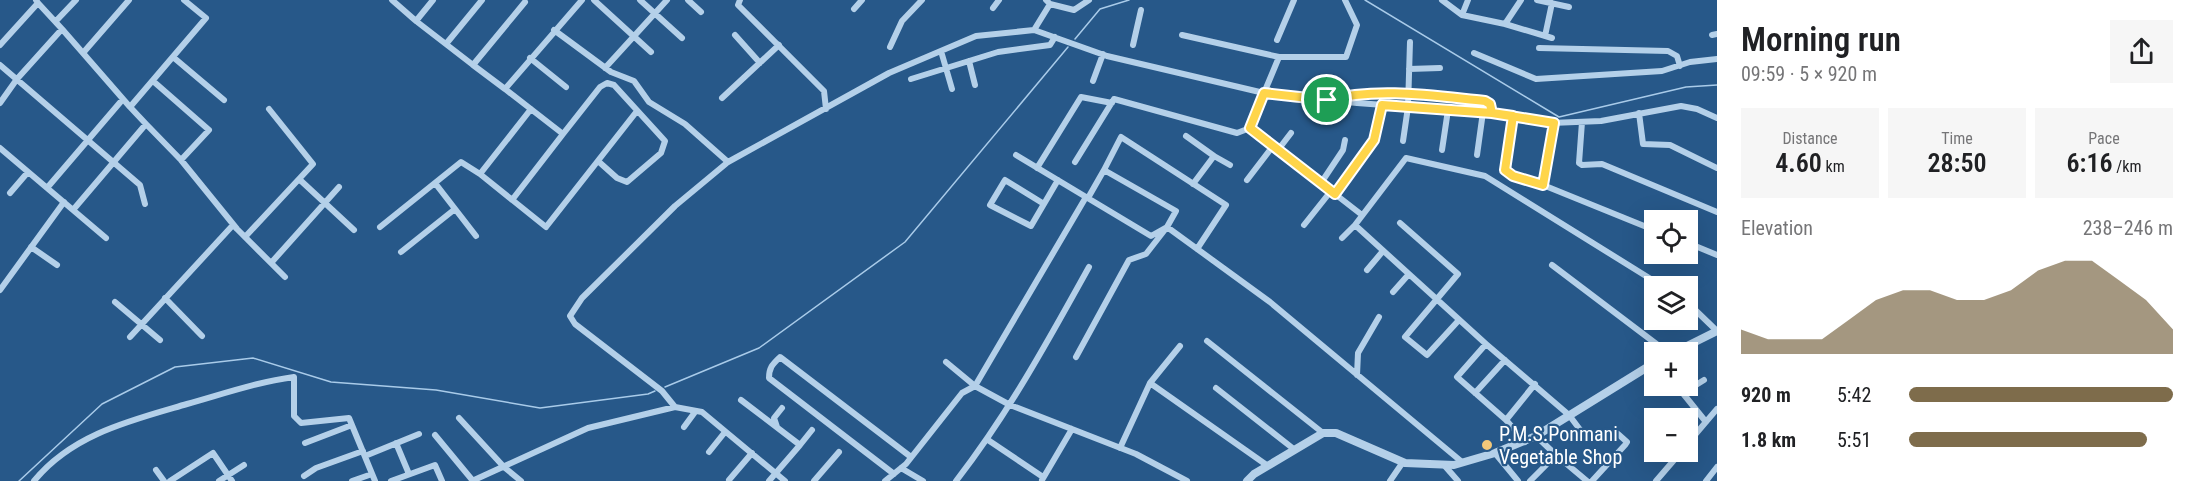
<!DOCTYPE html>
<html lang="en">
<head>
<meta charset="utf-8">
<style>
	:root { --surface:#fff; --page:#f6f6f6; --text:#202124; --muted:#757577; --accent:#7e6c4b }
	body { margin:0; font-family:"Roboto Condensed",sans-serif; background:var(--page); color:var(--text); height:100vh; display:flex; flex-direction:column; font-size:22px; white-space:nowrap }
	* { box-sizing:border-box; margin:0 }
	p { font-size:20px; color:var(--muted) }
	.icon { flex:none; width:33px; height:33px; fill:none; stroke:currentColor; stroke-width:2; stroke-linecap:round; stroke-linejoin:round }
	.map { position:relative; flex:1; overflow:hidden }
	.panel { display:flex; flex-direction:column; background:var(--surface); width:480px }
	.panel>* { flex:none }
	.controls { position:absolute; left:1644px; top:210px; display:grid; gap:12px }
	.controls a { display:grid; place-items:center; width:54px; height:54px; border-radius:0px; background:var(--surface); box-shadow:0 6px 24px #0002; font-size:30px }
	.pin { position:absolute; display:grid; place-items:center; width:51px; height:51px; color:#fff; margin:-26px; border:3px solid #fff; border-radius:50%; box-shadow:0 2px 6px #0007 }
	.round { display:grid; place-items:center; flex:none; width:63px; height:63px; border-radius:0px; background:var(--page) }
	.summary { display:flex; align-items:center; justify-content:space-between; height:102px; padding:0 24px }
	h1 { font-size:33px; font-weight:600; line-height:45px }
	.stats { display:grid; grid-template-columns:repeat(3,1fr); gap:9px; height:102px; padding:6px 24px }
	.stats div { display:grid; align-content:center; border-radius:0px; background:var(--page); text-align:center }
	.stats b { font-size:26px; font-weight:600 }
	.stats small { font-size:16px; font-weight:400 }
	.stats p { font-size:16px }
	.chart { height:168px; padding:12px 24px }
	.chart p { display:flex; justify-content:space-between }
	.chart svg { width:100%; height:108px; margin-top:6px; fill:var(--accent); opacity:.7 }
	ul { padding:0 24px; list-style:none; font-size:20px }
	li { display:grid; grid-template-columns:96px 72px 1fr; align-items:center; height:45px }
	li i { height:15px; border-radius:8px; background:var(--accent) }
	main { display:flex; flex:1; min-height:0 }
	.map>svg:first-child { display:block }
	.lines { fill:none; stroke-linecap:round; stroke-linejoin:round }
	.stream { stroke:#a9cbe9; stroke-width:1.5 }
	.minor { stroke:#b4d0e9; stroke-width:6 }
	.tertiary { stroke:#b4d0e9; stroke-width:8 }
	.route-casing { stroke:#fff; stroke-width:12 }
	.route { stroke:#ffd54a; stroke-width:8 }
	.poi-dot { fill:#f1c77a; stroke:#275889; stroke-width:2 }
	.labels { text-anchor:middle; stroke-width:4.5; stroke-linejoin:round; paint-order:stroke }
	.poi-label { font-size:20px; fill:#fff; stroke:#275889; text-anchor:start }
</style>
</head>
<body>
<main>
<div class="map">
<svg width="1717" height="481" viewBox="0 0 1717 481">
	<rect width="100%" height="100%" fill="#275889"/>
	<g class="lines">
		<path class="stream" d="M 1365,0 L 1559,117 L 1686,87 L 1717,85
			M 1075,39 L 1100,9 L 1129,0
			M 665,387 L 759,348 L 905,242 L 1068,47
			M 19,481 L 102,404 L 175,367 L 253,358 L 331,382 L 436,390 L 540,408 L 648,394 L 655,391"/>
		<path class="minor" d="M 392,0 L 416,21 L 433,0
			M 594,0 L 651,52
			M 640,0 L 682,38
			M 688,0 L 701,12
			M 740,0 L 738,5 L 824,91 L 826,109
			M 1442,0 L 1462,15 L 1468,0
			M 1537,0 L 1569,7
			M 1050,4 L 1074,10 L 1089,0
			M 993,8 L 999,0
			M 854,9 L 862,0
			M 1462,15 L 1505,24 L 1521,0
			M 56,21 L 76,0
			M 416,21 L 473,65 L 525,2
			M 1505,24 L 1552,38
			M 62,29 L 123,99
			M 554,30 L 611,72 L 634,81 L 649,102 L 685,124 L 728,162
			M 1034,30 L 1107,56 L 1264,93 L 1250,128
			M 735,35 L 760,63
			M 1182,35 L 1279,57 L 1346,57 L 1357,25 L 1345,0
			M 1712,35 L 1717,34
			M 1545,36 L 1552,3
			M 1277,40 L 1294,0
			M 446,44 L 482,0
			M 0,45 L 38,3 L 36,0
			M 1133,45 L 1141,10
			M 890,47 L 902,21 L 922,0
			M 1539,48 L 1668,51 L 1677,56 L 1680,66
			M 941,51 L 952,89
			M 83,53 L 129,0
			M 1474,53 L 1536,79 L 1662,71 L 1690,62 L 1717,59
			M 173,57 L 224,100
			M 1279,57 L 1264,93 L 1357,103 L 1492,113 L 1551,123 L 1601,121 L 1681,106 L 1697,109 L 1717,118
			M 530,58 L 566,87
			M 969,61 L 975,85
			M 0,65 L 140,185 L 145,204
			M 473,65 L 505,89 L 582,0
			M 605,68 L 667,0
			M 1409,69 L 1440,68
			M 911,79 L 998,52 L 1050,45 L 1055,37
			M 1093,81 L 1103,54
			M 505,89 L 563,134 L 600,87 L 607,83 L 614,85 L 665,141 L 661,153 L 627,182 L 617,178 L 598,161
			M 722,98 L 779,45
			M 1333,98 C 1381,86 1436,97 1485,101 L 1490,104 L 1492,113
			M 0,103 L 17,79 L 62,29 L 38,3
			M 531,109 L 480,174 L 546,227 L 637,111
			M 1639,113 L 1643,144 L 1670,145 L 1717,168
			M 1513,116 L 1505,170 L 1513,176 L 1543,185 L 1654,230
			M 1582,122 L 1579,163 L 1582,165 L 1602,164 L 1717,212
			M 146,124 L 181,160 L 209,130 L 153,81
			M 1186,136 L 1214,156
			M 1403,141 L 1408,107 L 1410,42
			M 0,148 L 73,210 L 146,124 L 130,107
			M 1278,150 L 1291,133
			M 1442,150 L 1448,110
			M 1016,155 L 1151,236 L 1167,227 L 1270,302 L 1462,462
			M 1477,155 L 1483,112
			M 181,160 L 237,229 L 285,277
			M 1075,162 L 1114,99 L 1237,133 L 1250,128 L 1362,215
			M 1037,168 L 1081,97 L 1112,103
			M 1104,170 L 1121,137 L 1226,205 L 1197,249
			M 299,179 L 354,230
			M 1247,180 L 1273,146
			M 435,183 L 476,236
			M 1321,183 L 1343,150 L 1345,140
			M 1193,184 L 1214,156 L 1230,165
			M 1543,185 L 1554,123
			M 47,188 L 123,99 L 130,107 L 206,18 L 184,0
			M 10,193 L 28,172
			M 1335,194 L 1374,140 L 1382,105
			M 512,200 L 563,134
			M 1044,204 L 1005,180 L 990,205 L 1031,226 L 1058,180
			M 73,210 L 106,238
			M 1400,223 L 1458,274 L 1405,337 L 1427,355 L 1459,320
			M 1304,225 L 1331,191
			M 380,227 L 461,162 L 480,174
			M 245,237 L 313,164 L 269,109
			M 1342,238 L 1355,225
			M 1688,243 L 1717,255
			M 31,247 L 57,265
			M 401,252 L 455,209
			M 271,263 L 339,187
			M 1552,265 L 1667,352
			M 1367,270 L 1383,251
			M 0,290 L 64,202
			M 1393,292 L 1409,274
			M 165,298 L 202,336
			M 115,302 L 160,340
			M 1688,303 L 1717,331
			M 130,337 L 233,225
			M 1207,341 L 1323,433
			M 1486,344 L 1457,377 L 1506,420 L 1525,442
			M 1076,357 L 1129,260 L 1146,254 L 1167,227 L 1176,211 L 1104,170 L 1088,198
			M 946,362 L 975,386 L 1086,197
			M 1357,375 L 1358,353 L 1379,317
			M 1150,383 L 1268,466
			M 1677,386 L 1706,422
			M 1216,388 L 1295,450
			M 1475,393 L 1505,360
			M 1683,393 L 1704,380
			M 741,400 L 800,445 L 769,481
			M 675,407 L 662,391 L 575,324 L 570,316 L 582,298 L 675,206 L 728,162 L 889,73 L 976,36 L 1034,30 L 1050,4 L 1046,0
			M 459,418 L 504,467 L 521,481
			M 1506,420 L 1535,384
			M 684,427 L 695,412
			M 777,427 L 774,418 L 782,408
			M 435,435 L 473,481
			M 1584,435 L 1569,415 L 1486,344 L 1355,225 L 1406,158 L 1485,176 L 1662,286
			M 1536,436 L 1556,455 L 1587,481
			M 988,440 L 1043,477
			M 305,443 L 352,425
			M 396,443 L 409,474
			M 1688,443 L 1717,409
			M 800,445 L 812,430
			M 1120,448 L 1150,383 L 1180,346
			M 709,452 L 725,432
			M 1495,453 L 1518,481
			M 365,456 L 419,434
			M 1444,465 L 1458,481
			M 901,468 L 923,481
			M 156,470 L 164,481
			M 894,474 L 769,378 C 769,367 773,364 780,357 L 911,457
			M 304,476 L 316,468 L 363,451
			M 729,480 L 752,453
			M 1042,480 L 1072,429
			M 34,481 C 72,434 132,420 187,404 C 223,394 257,382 294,377 L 294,416 L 301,423 L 349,418 L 375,481
			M 170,481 L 213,453 L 232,481
			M 219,481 L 244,465
			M 352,481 L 372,474
			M 391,481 L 435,465 L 442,481
			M 472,481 L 588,428 L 675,407 L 702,412 L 785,481
			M 814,481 L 839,452
			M 885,481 L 906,464 L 962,393 L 975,386 L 1010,405 L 1136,454 L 1187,481
			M 956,481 C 1008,414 1048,341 1089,267
			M 1390,481 L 1403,462
			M 1530,481 L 1556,455
			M 1592,481 L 1625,445 L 1627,442 L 1618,434
			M 1656,481 L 1681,452
			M 1706,481 L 1717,467"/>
		<path class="tertiary" d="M 1675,352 L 1717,331
			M 1247,481 L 1254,474 L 1323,433 L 1336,433 L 1405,463 L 1454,465 L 1495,453 L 1536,436 L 1654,363"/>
	</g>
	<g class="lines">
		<defs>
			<path id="route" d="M 1327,100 L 1264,93 L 1250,128 L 1335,194 L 1374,140 L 1382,105 L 1492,113 L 1513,116 L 1505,170 L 1513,176 L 1543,185 L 1554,123 L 1492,113 L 1490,104 L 1485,101 C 1434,96 1378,87 1327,100"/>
		</defs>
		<use href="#route" class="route-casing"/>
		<use href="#route" class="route"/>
	</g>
	<circle class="poi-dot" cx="1487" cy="445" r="6"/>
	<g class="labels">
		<g class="poi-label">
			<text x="1499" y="441">P.M.S.Ponmani<tspan x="1499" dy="23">Vegetable Shop</tspan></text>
		</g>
	</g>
</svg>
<div class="controls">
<a><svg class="icon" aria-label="locate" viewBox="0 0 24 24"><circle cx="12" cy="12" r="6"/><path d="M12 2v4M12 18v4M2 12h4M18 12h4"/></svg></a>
<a><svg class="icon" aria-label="layers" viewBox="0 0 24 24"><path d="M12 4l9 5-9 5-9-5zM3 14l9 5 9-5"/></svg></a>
<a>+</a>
<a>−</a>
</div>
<div class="pin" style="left:1327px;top:100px;background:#1e9e55"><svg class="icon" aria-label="arrive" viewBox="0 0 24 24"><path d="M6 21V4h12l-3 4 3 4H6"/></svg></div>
</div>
<section class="panel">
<div class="summary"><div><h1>Morning run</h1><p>09:59 · 5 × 920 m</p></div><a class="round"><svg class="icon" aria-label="share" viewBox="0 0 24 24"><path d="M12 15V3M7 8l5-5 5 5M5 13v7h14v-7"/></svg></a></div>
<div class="stats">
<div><p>Distance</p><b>4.60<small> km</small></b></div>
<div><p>Time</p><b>28:50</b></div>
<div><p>Pace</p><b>6:16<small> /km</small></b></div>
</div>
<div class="chart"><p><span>Elevation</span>238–246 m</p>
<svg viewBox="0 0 160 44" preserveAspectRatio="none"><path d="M0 44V34L10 38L20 38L30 38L40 30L50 22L60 18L70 18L80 22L90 22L100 18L110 10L120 6L130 6L140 14L150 22L160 34V44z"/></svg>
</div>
<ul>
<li><b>920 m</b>5:42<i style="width:100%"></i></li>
<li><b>1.8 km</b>5:51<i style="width:90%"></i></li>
</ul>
</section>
</main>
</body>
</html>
